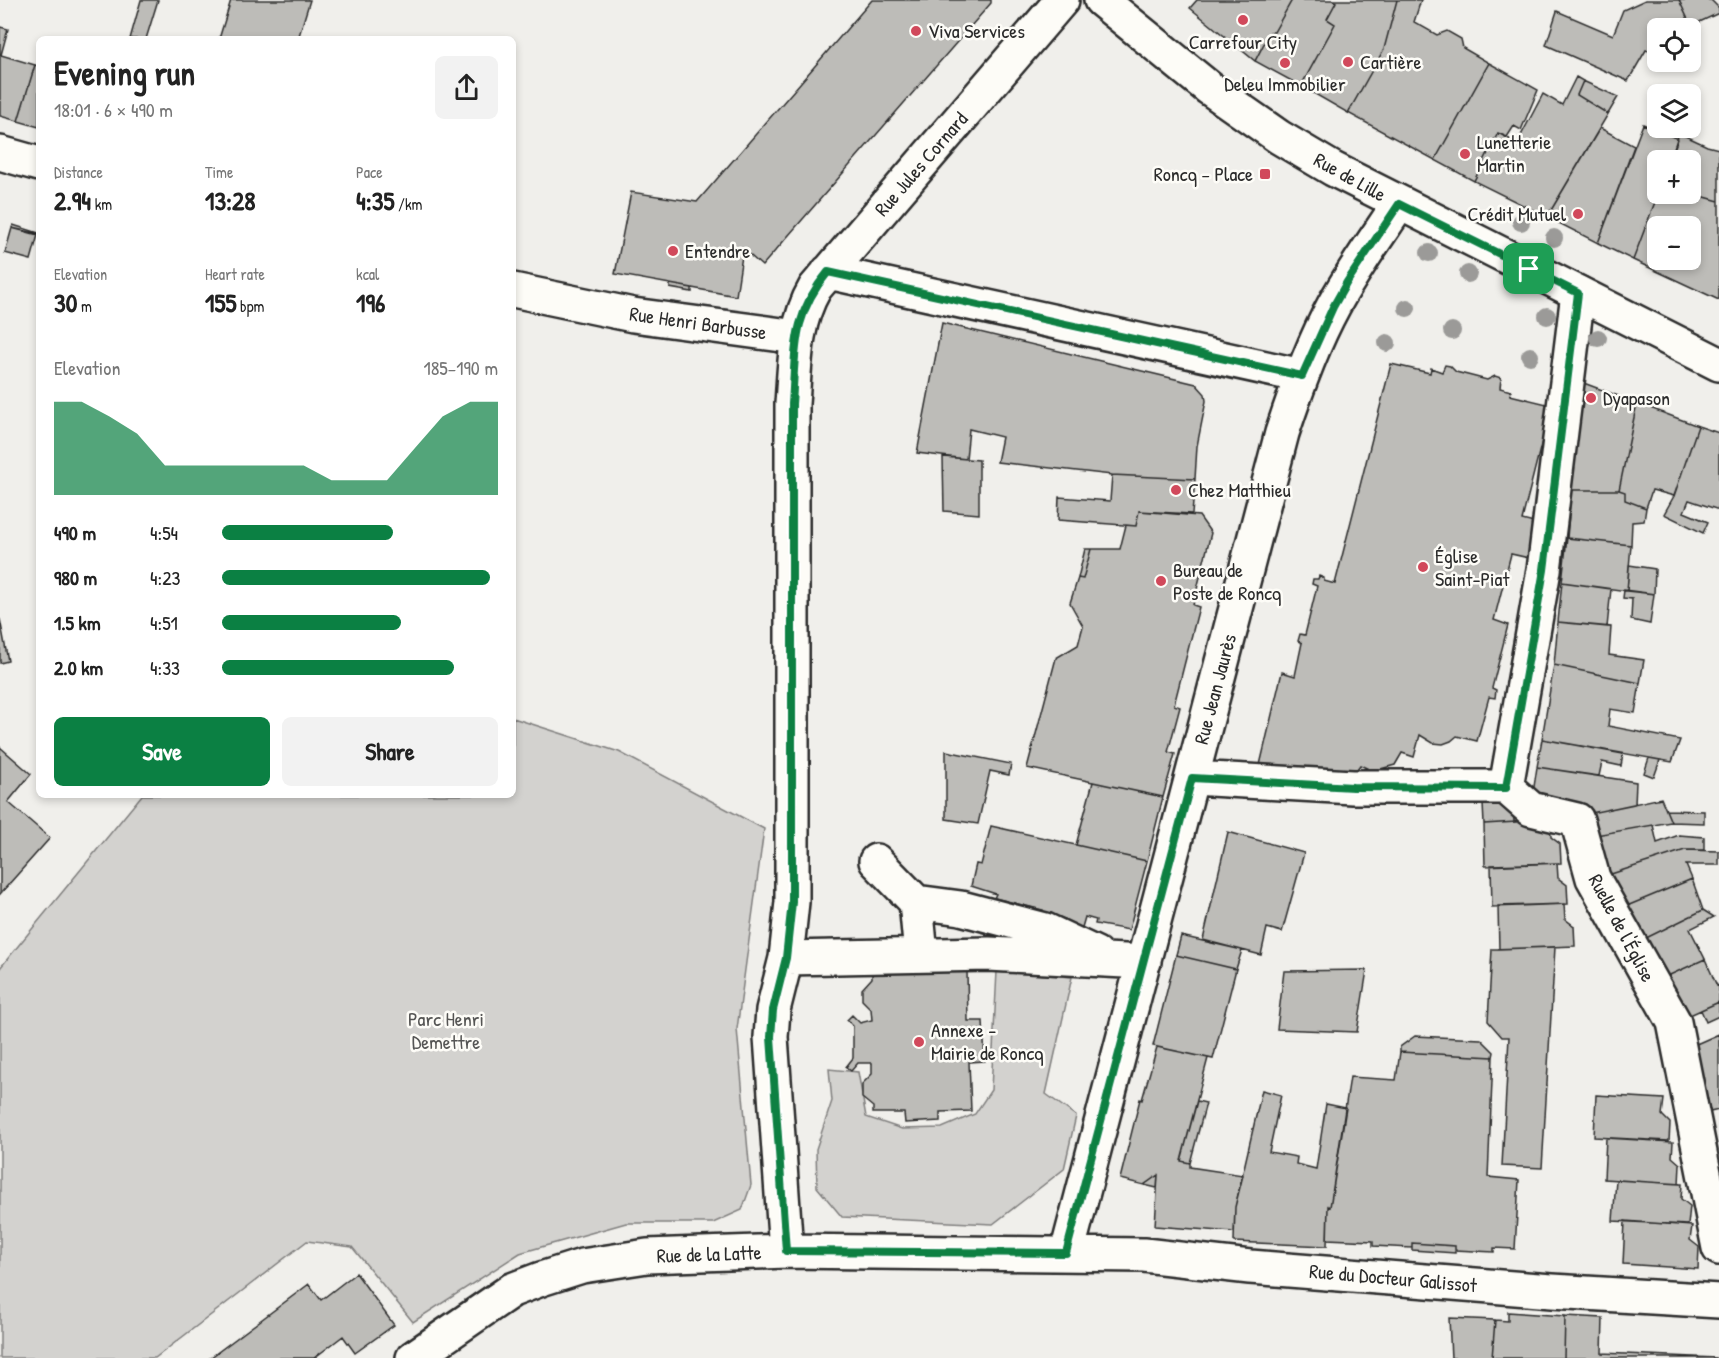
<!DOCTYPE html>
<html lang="en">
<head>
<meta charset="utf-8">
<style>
	:root { --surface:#fff; --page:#f2f2f2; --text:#222; --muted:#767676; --accent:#0b8043 }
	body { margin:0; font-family:"Patrick Hand",sans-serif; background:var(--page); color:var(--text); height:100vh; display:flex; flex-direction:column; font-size:22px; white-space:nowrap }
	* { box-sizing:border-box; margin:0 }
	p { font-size:20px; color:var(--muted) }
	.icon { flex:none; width:33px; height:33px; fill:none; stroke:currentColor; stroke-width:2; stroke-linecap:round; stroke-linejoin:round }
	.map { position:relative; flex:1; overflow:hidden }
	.details { position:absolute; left:36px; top:36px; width:480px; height:762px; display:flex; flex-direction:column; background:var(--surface); border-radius:9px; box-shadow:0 3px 9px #0003 }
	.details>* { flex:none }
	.buttons { position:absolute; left:1647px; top:18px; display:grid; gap:12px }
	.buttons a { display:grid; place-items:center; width:54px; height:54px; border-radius:9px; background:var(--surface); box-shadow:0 3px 9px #0003; font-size:30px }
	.pin { position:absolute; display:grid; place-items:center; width:51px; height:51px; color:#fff; margin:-26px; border-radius:12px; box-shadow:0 3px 9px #0006 }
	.round { display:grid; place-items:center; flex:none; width:63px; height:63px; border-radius:9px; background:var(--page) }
	.summary { display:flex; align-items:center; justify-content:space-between; height:102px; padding:0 18px }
	h1 { font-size:33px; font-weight:700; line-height:45px }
	.figures { display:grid; grid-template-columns:repeat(3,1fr); gap:9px; height:102px; padding:6px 18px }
	.figures div { display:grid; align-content:center }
	.figures b { font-size:26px; font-weight:700 }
	.figures small { font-size:16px; font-weight:400 }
	.figures p { font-size:16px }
	.chart { height:168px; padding:12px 18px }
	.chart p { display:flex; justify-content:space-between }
	.chart svg { width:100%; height:108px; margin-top:6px; fill:var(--accent); opacity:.7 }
	.primary-button { display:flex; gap:12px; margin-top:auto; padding:12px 18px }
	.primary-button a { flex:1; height:69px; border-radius:9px; background:var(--accent); color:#fff; font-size:24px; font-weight:700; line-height:69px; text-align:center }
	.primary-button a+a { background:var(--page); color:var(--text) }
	ul { padding:0 18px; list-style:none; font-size:20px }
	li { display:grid; grid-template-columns:96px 72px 1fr; align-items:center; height:45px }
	li i { height:15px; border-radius:8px; background:var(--accent) }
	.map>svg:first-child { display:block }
	.green { fill:#d3d2cf; stroke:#7f7e7d; stroke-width:1.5 }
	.building { fill:#bdbcb8; stroke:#2b2b2b; stroke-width:1.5; fill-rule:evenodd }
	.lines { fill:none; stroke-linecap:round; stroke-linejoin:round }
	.street-casing { stroke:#2b2b2b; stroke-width:38 }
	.secondary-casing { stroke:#2b2b2b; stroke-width:38 }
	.primary-casing { stroke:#2b2b2b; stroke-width:38 }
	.street { stroke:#fdfcf7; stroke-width:33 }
	.secondary { stroke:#fdfcf7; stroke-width:33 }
	.primary { stroke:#fdfcf7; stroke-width:33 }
	.tree { fill:#9b9a98 }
	.route-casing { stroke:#fff; stroke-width:12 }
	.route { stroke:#0b8043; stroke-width:8 }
	.poi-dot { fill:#d1495b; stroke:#fdfcf7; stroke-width:2 }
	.labels { text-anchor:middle; stroke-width:5; stroke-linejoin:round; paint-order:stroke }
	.poi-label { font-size:20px; fill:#2b2b2b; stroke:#fdfcf7; text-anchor:start }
	.street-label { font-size:20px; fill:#2b2b2b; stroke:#fdfcf7 }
	.park-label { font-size:20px; fill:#555554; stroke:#fdfcf7 }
</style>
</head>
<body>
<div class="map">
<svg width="1719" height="1358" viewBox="0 0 1719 1358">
	<rect width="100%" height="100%" fill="#f0efeb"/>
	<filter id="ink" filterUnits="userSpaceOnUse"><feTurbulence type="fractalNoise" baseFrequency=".0167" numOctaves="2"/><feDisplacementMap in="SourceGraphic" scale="12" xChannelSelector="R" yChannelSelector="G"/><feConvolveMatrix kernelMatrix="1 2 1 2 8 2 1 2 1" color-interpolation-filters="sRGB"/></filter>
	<g filter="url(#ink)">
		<path class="green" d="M 513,718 L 619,752 L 764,829 L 737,1029 L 751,1185 L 742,1210 L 713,1223 L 626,1223 L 520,1253 L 413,1322 L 352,1247 L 307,1241 L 155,1358 L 0,1358 L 0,968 L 142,795 L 513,795 Z
			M 997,971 L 1072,977 L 1046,1094 L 1076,1116 L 1064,1169 L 993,1224 L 842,1217 L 817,1187 L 816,1149 L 832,1101 L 829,1069 L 858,1072 L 866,1117 L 902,1129 L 942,1128 L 975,1114 L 991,1090 Z"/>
		<path class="building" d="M 141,0 L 158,0 L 146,39 L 130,39 Z
			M 231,0 L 310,0 L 298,39 L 219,39 Z
			M 872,0 L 991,0 L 991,3 L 762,266 L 743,249 L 736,296 L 615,274 L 631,192 L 697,202 Z
			M 1197,0 L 1292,0 L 1274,32 L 1270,32 L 1255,61 L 1190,8 Z
			M 1292,0 L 1332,0 L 1336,2 L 1327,19 L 1335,24 L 1301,86 L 1255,61 L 1270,32 L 1274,32 Z
			M 1333,0 L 1397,0 L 1384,49 L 1348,113 L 1301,86 L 1335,24 L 1327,19 L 1336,2 Z
			M 1397,0 L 1421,0 L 1414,22 L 1437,35 L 1447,31 L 1461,39 L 1463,48 L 1489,63 L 1435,160 L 1348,113 L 1384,49 Z
			M 1645,0 L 1679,0 L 1691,26 L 1687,28 L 1658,28 L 1658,54 L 1646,50 L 1628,81 L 1546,45 L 1557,11 L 1613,35 L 1623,10 Z
			M 1679,0 L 1711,0 L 1719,8 L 1719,13 L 1691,26 Z
			M 0,27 L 8,29 L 1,55 L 35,65 L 18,121 L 0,116 Z
			M 1489,63 L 1538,90 L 1521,130 L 1514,126 L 1507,137 L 1498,133 L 1474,181 L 1435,160 Z
			M 35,65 L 39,66 L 39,127 L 18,121 Z
			M 1576,77 L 1583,81 L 1577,95 L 1608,114 L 1547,217 L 1474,181 L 1498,133 L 1517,143 L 1543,94 L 1562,105 Z
			M 1583,81 L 1618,97 L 1608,114 L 1577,95 Z
			M 1643,124 L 1678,139 L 1670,160 L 1658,160 L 1658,194 L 1633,260 L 1598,243 Z
			M 1600,128 L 1634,146 L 1598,243 L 1547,217 Z
			M 1679,133 L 1707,146 L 1719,149 L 1719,201 L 1701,196 L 1699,202 L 1681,194 L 1690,194 L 1690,160 L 1670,160 Z
			M 1658,194 L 1681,194 L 1699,202 L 1701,196 L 1719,201 L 1719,300 L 1633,260 ZM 1658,226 L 1690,226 L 1690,260 L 1658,260 Z
			M 13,225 L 39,233 L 39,234 L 12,228 Z
			M 12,228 L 38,235 L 31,260 L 5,253 Z
			M 670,284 L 692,288 L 692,292 L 670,288 Z
			M 942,323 L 1196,384 L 1205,394 L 1206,401 L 1197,446 L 1195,479 L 1112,475 L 997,462 L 1002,437 L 969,429 L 966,459 L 917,453 Z
			M 1391,364 L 1430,373 L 1431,368 L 1442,372 L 1445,365 L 1450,366 L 1456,372 L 1487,380 L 1495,376 L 1501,378 L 1500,388 L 1511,391 L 1510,395 L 1551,405 L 1522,520 L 1538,524 L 1529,558 L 1511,554 L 1494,620 L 1508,625 L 1492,688 L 1496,690 L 1495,698 L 1489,697 L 1477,741 L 1457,736 L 1451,741 L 1443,744 L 1433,743 L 1420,735 L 1414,757 L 1402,753 L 1395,765 L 1373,771 L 1360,765 L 1354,773 L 1315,778 L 1260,765 L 1282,672 L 1295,676 L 1302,643 L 1298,641 L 1300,634 L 1305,635 L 1317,586 L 1312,584 L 1313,579 L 1318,579 L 1319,576 L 1324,578 L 1324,581 L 1335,584 Z
			M 1581,382 L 1637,403 L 1619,490 L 1571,490 L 1572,391 Z
			M 1637,403 L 1698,426 L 1674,496 L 1652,490 L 1646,508 L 1625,500 L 1625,492 L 1619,490 Z
			M 1698,426 L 1719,433 L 1719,510 L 1689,500 L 1684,512 L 1708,522 L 1703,533 L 1664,514 L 1674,496 Z
			M 943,457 L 979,460 L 979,514 L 944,511 Z
			M 1112,475 L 1195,479 L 1192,514 L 1139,511 L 1136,526 L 1058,520 L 1059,497 L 1110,501 Z
			M 1571,490 L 1619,490 L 1625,492 L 1625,500 L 1646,508 L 1644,521 L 1632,522 L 1631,545 L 1567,538 Z
			M 1139,511 L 1199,516 L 1211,533 L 1193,605 L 1199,607 L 1174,705 L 1180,707 L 1168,752 L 1175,754 L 1163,797 L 1027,768 L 1056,658 L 1078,645 L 1083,626 L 1070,603 L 1078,578 L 1083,579 L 1091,549 L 1120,549 L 1126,525 L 1136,526 Z
			M 1567,538 L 1631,545 L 1627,591 L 1562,582 Z
			M 1085,549 L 1091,549 L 1083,579 L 1078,578 Z
			M 1629,565 L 1655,569 L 1654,594 L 1627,591 Z
			M 1562,582 L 1611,589 L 1607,627 L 1558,622 Z
			M 1624,590 L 1654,594 L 1650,624 L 1631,620 L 1632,599 L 1623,598 Z
			M 0,619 L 8,661 L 0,663 Z
			M 1558,622 L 1611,627 L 1609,655 L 1644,660 L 1640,683 L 1554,665 Z
			M 1554,665 L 1640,683 L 1635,713 L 1610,709 L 1608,726 L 1680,740 L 1672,762 L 1542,739 Z
			M 1542,739 L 1623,754 L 1621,766 L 1602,762 L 1599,776 L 1537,767 Z
			M 0,747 L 31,774 L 8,802 L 50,838 L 0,894 Z
			M 946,751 L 1011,764 L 1009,775 L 990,771 L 978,824 L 946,819 Z
			M 1649,758 L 1660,760 L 1654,777 L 1644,773 Z
			M 1537,767 L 1636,782 L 1635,804 L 1591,813 L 1532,800 Z
			M 1093,782 L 1163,797 L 1147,861 L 1076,845 Z
			M 1661,798 L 1671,822 L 1596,835 L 1591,813 Z
			M 1512,803 L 1514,821 L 1516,822 L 1484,824 L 1483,804 Z
			M 1666,810 L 1704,811 L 1704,823 L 1671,822 Z
			M 1550,820 L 1551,837 L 1560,844 L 1561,863 L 1485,866 L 1484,824 Z
			M 1653,825 L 1657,843 L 1679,835 L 1704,837 L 1704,850 L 1685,850 L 1605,876 L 1596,835 Z
			M 991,826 L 1147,861 L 1129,930 L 1095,924 L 1096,920 L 1085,917 L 1081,931 L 1063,926 L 1065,919 L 1042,913 L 1043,910 L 994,898 L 996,894 L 971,886 L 976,864 L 981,865 Z
			M 1228,832 L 1304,853 L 1282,932 L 1267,928 L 1261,955 L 1203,940 Z
			M 1685,850 L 1719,851 L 1719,865 L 1686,865 L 1692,879 L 1622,908 L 1605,876 Z
			M 1557,863 L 1558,878 L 1567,885 L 1568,904 L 1492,907 L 1491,865 Z
			M 1692,879 L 1703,910 L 1640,941 L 1622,908 Z
			M 1564,904 L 1565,919 L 1574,926 L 1575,946 L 1499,949 L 1498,906 Z
			M 1703,910 L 1714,917 L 1690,929 L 1705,959 L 1661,979 L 1642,940 Z
			M 1181,936 L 1242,950 L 1236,969 L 1176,955 Z
			M 1555,947 L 1542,1168 L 1502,1166 L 1509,1037 L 1502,1037 L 1488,1021 L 1492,949 Z
			M 1176,955 L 1236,969 L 1213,1059 L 1153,1046 Z
			M 1705,959 L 1717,986 L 1719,985 L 1719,1002 L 1681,1019 L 1661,979 Z
			M 938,960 L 939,972 L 967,972 L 968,1021 L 983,1021 L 985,1061 L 969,1062 L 971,1111 L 940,1112 L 940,1121 L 905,1123 L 904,1113 L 873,1113 L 873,1107 L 862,1098 L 862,1084 L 872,1074 L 872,1063 L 858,1063 L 851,1071 L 846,1067 L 853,1058 L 853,1026 L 847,1020 L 852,1015 L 860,1023 L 872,1020 L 871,1009 L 862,1000 L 862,989 L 872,978 L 872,972 Z
			M 1367,970 L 1357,1032 L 1277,1029 L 1284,971 Z
			M 1719,1002 L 1719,1016 L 1706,1022 L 1701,1010 Z
			M 1719,1034 L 1719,1110 L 1710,1112 L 1694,1045 Z
			M 1415,1036 L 1481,1039 L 1494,1052 L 1493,1057 L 1400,1052 L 1400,1047 Z
			M 1157,1047 L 1208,1058 L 1181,1161 L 1190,1163 L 1190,1167 L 1243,1175 L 1235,1207 L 1234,1232 L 1155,1226 L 1158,1175 L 1144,1185 L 1120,1179 L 1140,1099 L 1142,1100 Z
			M 1400,1052 L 1493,1057 L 1488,1177 L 1519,1180 L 1515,1249 L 1494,1248 L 1494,1252 L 1455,1250 L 1455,1246 L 1412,1243 L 1412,1248 L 1373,1246 L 1373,1241 L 1327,1239 L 1328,1206 L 1330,1207 L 1350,1077 L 1396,1080 Z
			M 1262,1090 L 1281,1095 L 1269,1152 L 1297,1157 L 1296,1164 L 1316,1169 L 1326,1104 L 1346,1108 L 1330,1207 L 1328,1206 L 1327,1246 L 1234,1242 L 1235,1207 Z
			M 1596,1095 L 1664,1099 L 1662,1115 L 1670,1123 L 1669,1141 L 1594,1137 Z
			M 1197,1101 L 1206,1103 L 1190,1163 L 1181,1161 Z
			M 1606,1138 L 1673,1142 L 1672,1157 L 1680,1164 L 1679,1184 L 1604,1179 Z
			M 1158,1175 L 1157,1188 L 1144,1185 Z
			M 1616,1180 L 1682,1184 L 1681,1199 L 1690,1206 L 1688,1225 L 1613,1221 Z
			M 1625,1221 L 1692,1226 L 1690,1240 L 1699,1247 L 1698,1269 L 1623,1264 Z
			M 1412,1243 L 1455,1246 L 1455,1253 L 1412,1250 Z
			M 356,1273 L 394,1325 L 355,1353 L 343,1336 L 314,1358 L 210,1358 L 309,1284 L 321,1300 Z
			M 1508,1312 L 1565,1316 L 1564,1358 L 1492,1358 L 1495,1320 L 1508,1321 Z
			M 1565,1316 L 1603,1318 L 1602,1353 L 1717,1358 L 1564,1358 Z
			M 1449,1318 L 1495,1320 L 1492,1358 L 1451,1358 Z"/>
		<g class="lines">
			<defs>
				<path id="street" d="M 828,272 L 1302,376
					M 1192,778 L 1353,787 L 1506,787
					M 1506,787 L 1531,809 L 1577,820 L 1593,878 L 1674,1022 L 1719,1248
					M 1506,787 L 1544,570 L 1578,293
					M 876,861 L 916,902 L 961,908 L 1045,930 L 1096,954
					M 916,902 L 921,955
					M 786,958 L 989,954 L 1144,962
					M 786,1251 L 771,1037 L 773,1010 L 786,958 L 792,902 L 792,404 C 795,365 794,324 815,288 L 1062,0
					M 1067,1253 L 1282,433 C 1296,390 1312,345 1334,305 C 1353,270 1377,237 1399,204
					M 413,1358 L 512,1290 L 541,1279 L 582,1266 L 647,1256 L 786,1251 L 1144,1255 L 1250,1267 L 1552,1291 L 1719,1301"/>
				<path id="secondary" d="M 0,153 L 39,164
					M 513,290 L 633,315 L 797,337"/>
				<path id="primary" d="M 1101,0 L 1209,88 L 1279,137 L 1333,169 L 1719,364"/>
			</defs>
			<use href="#street" class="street-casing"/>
			<use href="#secondary" class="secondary-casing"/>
			<use href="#primary" class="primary-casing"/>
			<use href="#street" class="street"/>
			<use href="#secondary" class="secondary"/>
			<use href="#primary" class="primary"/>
		</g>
		<g class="tree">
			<circle cx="1521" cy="222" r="9"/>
			<circle cx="1554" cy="238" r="9"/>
			<circle cx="1429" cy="253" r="9"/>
			<circle cx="1468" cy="274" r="9"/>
			<circle cx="1407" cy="308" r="9"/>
			<circle cx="1547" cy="316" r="9"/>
			<circle cx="1452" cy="331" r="9"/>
			<circle cx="1598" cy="338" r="9"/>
			<circle cx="1387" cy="343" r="9"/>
			<circle cx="1530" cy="356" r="9"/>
		</g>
	</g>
	<g class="lines" filter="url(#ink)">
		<defs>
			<path id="route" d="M 1399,204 L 1578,293 L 1544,570 L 1506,788 L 1353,787 L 1192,778 L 1066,1253 L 786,1251 L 771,1037 L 773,1010 L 786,958 L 792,902 L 792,404 C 796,351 791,316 828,272 L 1302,376 L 1333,307 L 1347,282 Z"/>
		</defs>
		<use href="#route" class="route-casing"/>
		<use href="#route" class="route"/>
	</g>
	<g class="poi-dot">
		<circle cx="1243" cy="20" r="6"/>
		<circle cx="916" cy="31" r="6"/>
		<circle cx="1348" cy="62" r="6"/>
		<circle cx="1285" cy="63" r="6"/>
		<circle cx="1465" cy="154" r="6"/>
		<rect x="1259" y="168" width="12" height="12" rx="3"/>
		<circle cx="1578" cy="214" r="6"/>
		<circle cx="673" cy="251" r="6"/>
		<circle cx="1591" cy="398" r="6"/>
		<circle cx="1176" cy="490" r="6"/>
		<circle cx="1423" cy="567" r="6"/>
		<circle cx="1161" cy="581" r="6"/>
		<circle cx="919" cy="1042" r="6"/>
	</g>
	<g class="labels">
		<g class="poi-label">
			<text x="928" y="38">Viva Services</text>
			<text x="1243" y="49" text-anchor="middle">Carrefour City</text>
			<text x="1360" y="69">Cartière</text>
			<text x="1285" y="91" text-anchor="middle">Deleu Immobilier</text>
			<text x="1477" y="149">Lunetterie<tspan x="1477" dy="23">Martin</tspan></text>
			<text x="1253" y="181" text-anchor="end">Roncq – Place</text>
			<text x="1566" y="221" text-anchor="end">Crédit Mutuel</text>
			<text x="685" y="258">Entendre</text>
			<text x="1603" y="405">Dyapason</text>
			<text x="1188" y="497">Chez Matthieu</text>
			<text x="1435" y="563">Église<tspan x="1435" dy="23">Saint-Piat</tspan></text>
			<text x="1173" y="577">Bureau de<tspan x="1173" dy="23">Poste de Roncq</tspan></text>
			<text x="931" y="1037">Annexe -<tspan x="931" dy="23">Mairie de Roncq</tspan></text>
		</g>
		<g class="street-label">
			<text transform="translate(921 164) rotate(-49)" y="7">Rue Jules Cornard</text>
			<text transform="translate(1350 177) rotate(29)" y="7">Rue de Lille</text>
			<text transform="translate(698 323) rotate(8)" y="7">Rue Henri Barbusse</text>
			<text transform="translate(1215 689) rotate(-75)" y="7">Rue Jean Jaurès</text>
			<text transform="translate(1622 928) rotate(62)" y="7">Ruelle de l'Église</text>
			<text transform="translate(709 1254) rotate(-2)" y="7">Rue de la Latte</text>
			<text transform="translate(1393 1278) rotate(5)" y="7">Rue du Docteur Galissot</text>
		</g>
		<g class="park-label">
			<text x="446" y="1026">Parc Henri<tspan x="446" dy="23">Demettre</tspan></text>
		</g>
	</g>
</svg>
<div class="buttons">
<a><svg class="icon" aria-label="locate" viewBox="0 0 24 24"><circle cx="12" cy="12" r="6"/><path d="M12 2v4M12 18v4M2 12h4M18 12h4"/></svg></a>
<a><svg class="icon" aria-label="layers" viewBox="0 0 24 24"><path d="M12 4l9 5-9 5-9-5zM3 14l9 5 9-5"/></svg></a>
<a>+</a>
<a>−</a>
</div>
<div class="pin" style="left:1529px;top:269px;background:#1e9e55"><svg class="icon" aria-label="arrive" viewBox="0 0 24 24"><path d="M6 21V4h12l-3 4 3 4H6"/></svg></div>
<section class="details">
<div class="summary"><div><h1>Evening run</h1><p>18:01 · 6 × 490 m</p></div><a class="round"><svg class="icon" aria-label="share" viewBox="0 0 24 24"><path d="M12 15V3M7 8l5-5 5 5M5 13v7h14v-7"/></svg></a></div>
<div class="figures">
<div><p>Distance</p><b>2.94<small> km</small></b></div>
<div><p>Time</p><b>13:28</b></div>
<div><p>Pace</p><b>4:35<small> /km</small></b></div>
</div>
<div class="figures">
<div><p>Elevation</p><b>30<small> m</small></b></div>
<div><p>Heart rate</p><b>155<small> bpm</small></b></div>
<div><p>kcal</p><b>196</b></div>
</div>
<div class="chart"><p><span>Elevation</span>185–190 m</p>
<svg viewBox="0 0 160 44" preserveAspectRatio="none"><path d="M0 44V6L10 6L20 12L30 19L40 32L50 32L60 32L70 32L80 32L90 32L100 38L110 38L120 38L130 25L140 12L150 6L160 6V44z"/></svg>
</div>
<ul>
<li><b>490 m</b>4:54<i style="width:62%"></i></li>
<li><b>980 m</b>4:23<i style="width:97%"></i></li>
<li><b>1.5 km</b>4:51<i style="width:65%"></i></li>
<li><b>2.0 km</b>4:33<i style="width:84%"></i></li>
</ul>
<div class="primary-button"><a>Save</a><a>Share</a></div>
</section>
</div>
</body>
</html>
